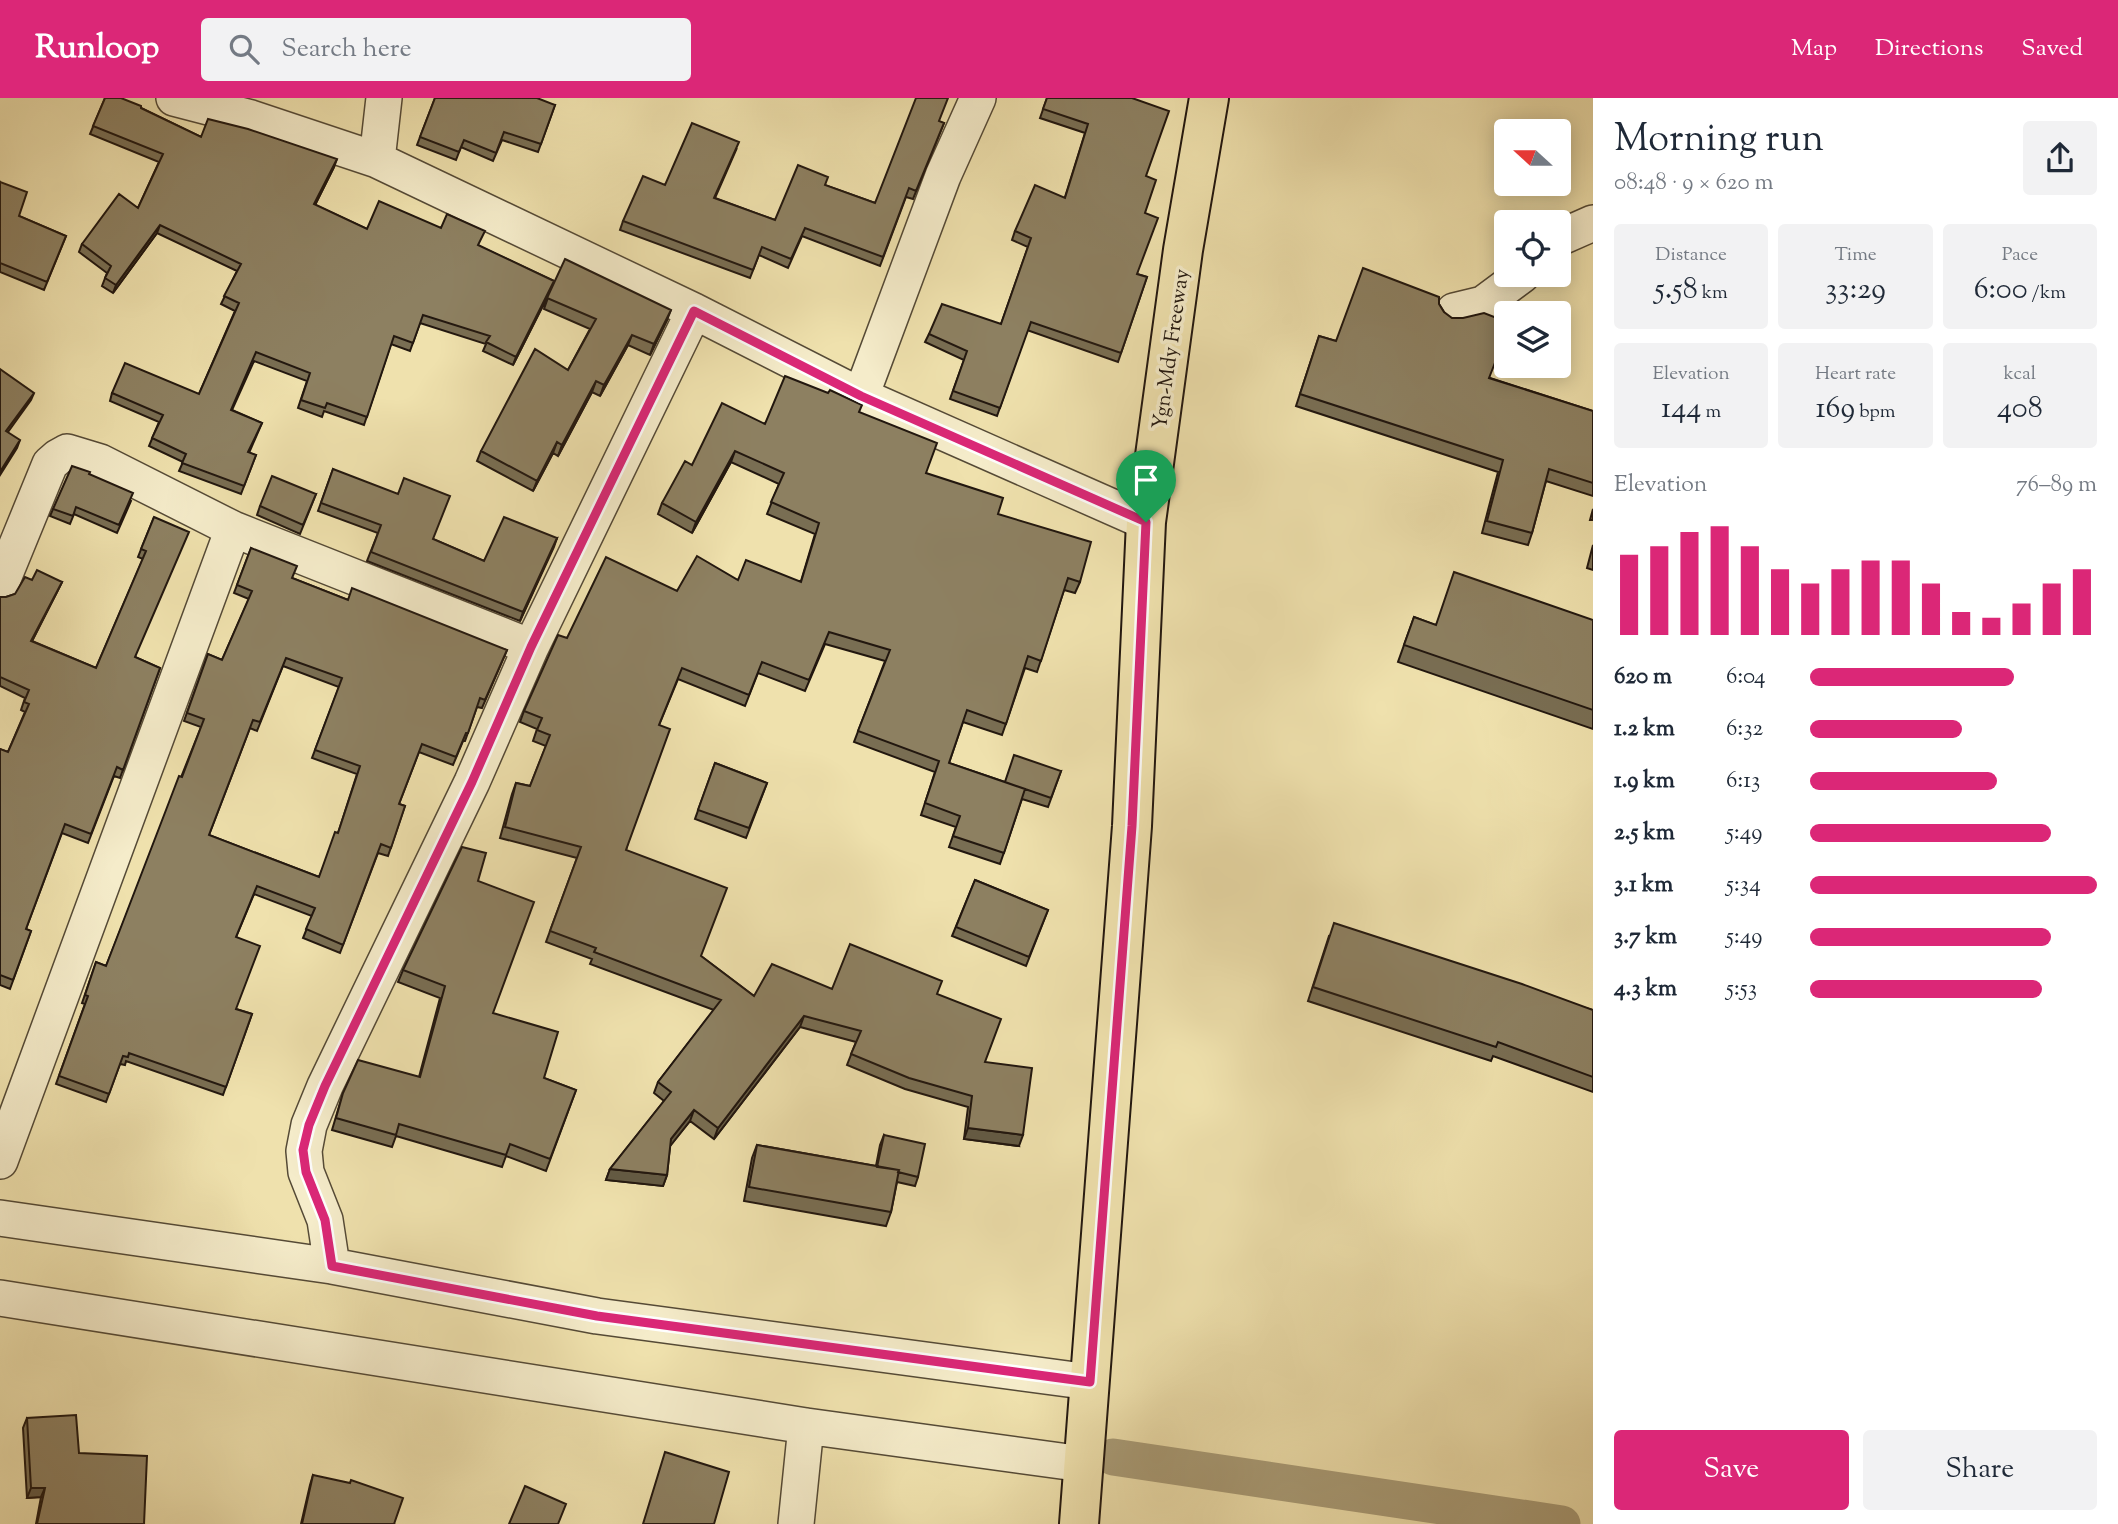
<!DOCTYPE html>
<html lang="en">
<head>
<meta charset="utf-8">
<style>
	:root { --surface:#fff; --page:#f2f2f3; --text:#1f2937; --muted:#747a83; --accent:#db2777 }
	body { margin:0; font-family:"Sorts Mill Goudy",serif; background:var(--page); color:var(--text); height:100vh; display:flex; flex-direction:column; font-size:26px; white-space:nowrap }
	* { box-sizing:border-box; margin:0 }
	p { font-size:23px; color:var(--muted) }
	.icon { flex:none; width:38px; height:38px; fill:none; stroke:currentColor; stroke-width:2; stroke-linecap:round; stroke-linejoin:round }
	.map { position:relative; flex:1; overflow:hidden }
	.drawer { display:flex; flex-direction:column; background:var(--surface); width:525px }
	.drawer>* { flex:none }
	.needle { width:46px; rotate:291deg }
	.controls { position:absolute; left:1494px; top:21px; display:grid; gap:14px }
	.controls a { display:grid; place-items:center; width:77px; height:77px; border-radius:7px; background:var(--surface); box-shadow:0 4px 18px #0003; font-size:35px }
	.pin { position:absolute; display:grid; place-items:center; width:60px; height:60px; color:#fff; margin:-72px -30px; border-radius:50% 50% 50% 0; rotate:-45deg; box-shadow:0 0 7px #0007 }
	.pin .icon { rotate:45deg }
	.round { display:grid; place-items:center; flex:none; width:74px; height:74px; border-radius:7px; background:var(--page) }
	.overview { display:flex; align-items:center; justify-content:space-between; height:119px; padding:0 21px }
	h1 { font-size:38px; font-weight:600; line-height:52px }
	.stats { display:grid; grid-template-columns:repeat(3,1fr); gap:10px; height:119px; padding:7px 21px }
	.stats div { display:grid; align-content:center; border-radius:7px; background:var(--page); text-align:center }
	.stats b { font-size:30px; font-weight:600 }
	.stats small { font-size:19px; font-weight:400 }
	.stats p { font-size:19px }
	.chart { height:196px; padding:14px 21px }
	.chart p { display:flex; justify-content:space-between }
	.chart svg { width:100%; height:126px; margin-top:7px; stroke:var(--accent); stroke-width:6 }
	.cta { display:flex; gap:14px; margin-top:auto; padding:14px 21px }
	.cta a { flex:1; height:80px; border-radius:7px; background:var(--accent); color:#fff; font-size:28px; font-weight:600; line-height:80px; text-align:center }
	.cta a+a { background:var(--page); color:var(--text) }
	ul { padding:0 21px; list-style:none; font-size:23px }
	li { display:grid; grid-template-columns:112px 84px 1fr; align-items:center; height:52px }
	li i { height:18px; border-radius:9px; background:var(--accent) }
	header { display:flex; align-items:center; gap:42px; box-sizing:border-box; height:98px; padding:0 35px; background:var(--accent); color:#fff }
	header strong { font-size:33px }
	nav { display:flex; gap:38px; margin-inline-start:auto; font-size:24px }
	.search { width:490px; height:63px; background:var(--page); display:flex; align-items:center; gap:18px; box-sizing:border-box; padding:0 24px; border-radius:7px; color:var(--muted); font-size:26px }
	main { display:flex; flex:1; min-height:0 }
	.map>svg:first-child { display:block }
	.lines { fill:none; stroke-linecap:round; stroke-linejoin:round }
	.canal { stroke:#a99c77; stroke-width:37 }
	.street-casing { stroke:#554a36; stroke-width:38 }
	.primary-casing { stroke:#22170f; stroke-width:42 }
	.street { stroke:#f5ecca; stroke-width:35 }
	.primary { stroke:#efe1ad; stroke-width:38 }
	.wall { fill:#796e53; stroke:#22170f; stroke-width:2; fill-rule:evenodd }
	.shaded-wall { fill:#635a44; stroke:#22170f; stroke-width:2 }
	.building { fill:#8d8061; stroke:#22170f; stroke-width:2; fill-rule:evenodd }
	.route-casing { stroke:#fff; stroke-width:14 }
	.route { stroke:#db2777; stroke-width:9 }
	.labels { text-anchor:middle; stroke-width:7; stroke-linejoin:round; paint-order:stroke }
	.street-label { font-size:21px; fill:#22170f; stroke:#f5ecca }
</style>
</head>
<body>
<header>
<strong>Runloop</strong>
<div class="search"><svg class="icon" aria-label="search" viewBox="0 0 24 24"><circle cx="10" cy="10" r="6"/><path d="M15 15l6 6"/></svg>Search here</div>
<nav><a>Map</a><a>Directions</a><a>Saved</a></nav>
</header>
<main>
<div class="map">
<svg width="1593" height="1426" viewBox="0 0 1593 1426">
	<rect width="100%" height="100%" fill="#efe1ad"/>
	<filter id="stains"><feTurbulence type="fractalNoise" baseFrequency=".00286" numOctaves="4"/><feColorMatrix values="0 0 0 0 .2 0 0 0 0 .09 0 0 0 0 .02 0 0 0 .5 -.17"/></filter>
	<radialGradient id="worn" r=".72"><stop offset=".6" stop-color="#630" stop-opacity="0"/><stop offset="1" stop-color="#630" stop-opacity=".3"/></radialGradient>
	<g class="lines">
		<path class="canal" d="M 1113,1359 L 1562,1426"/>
		<defs>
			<path id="street" d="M 174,0 L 251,20 L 377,62 L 694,213 L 861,298 L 1146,424
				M 377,62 L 384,0
				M 1559,140 L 1593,125
				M 1454,213 L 1483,206 L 1522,177
				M 861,298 L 943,78 L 978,0
				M 0,488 L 50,366 L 58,359 L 67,354 L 100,364 L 233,431 L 531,549
				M 0,1063 L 233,431
				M 0,1120 L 332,1168 L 597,1218 L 1090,1284
				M 332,1168 L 325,1122 L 306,1074 L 304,1053 L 309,1027 L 325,988 L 472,684 L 531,549 L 694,213
				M 0,1200 L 806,1328 L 1083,1366
				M 796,1426 L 806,1328"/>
			<path id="primary" d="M 1079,1426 L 1132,728 L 1146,424 L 1183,152 L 1209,0"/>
		</defs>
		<use href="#street" class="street-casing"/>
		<use href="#primary" class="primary-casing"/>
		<use href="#street" class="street"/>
		<use href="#primary" class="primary"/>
	</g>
	<path class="wall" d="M 105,0 L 141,10 L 201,39 L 334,69 L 315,107 L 367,131 L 479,148 L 554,183 L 667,222 L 650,257 L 628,247 L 600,298 L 592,294 L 558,358 L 553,355 L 533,393 L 477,363 L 481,353 L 568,272 L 590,231 L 544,211 L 550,194 L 513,267 L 483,253 L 486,246 L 420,225 L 410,253 L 391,246 L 364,327 L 324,313 L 322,319 L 298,310 L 307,283 L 254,263 L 232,312 L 262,325 L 249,355 L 256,357 L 241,396 L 179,373 L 183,364 L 149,348 L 159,324 L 110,303 L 112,295 L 199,296 L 235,213 L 221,206 L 237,173 L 157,135 L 113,195 L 102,188 L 107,175 L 79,154 L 82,146 L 138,110 L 159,64 L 90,36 Z
		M 435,0 L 555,7 L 538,54 L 502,42 L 493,63 L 461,49 L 456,62 L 417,47 Z
		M 1047,0 L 1132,0 L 1146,78 L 1145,115 L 1137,176 L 1147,179 L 1118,264 L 1027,232 L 997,318 L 950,301 L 964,262 L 925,244 L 929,236 L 1001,226 L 1028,149 L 1012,142 L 1015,133 L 1065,99 L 1085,35 L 1040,20 Z
		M 939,24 L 944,25 L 913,101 L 906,99 L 880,168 L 802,138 L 788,170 L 759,157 L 750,180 L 620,132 L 623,123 L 665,87 L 736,52 L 715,100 L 775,122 L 825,87 L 875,105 Z
		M 0,84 L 19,118 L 66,138 L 44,192 L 0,174 Z
		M 1439,206 L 1444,214 L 1490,280 L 1593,313 L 1593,398 L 1546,383 L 1532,435 L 1528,447 L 1482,435 L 1498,374 L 1296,308 L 1319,238 L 1336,243 Z
		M 859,315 L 926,375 L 998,416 L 1080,484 L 1075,495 L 1064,492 L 1037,574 L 1025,570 L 1002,637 L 963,624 L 949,665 L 1005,684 L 1061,673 L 1048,709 L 1022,701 L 1000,766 L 949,749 L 956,729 L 921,717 L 935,674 L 854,644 L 885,563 L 825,546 L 805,593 L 758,575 L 745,608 L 678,581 L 659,627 L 626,752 L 701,858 L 754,898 L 832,891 L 937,897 L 985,964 L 1019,1048 L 964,1041 L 968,1009 L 905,991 L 847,967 L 856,944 L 800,929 L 714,1041 L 690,1023 L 670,1048 L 667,1077 L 663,1088 L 606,1082 L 610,1071 L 664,1003 L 654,995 L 658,984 L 714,912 L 590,866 L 592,861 L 546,844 L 577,760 L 500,740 L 512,696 L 516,685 L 530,688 L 546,648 L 533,643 L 537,631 L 520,624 L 524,613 L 567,540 L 677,493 L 738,482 L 801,483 L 815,436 L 767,416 L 779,386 L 731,364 L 692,435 L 658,416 L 662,405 L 692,367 L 765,326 Z
		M 333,371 L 433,441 L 484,463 L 557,440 L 520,523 L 367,463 L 378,435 L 318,413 Z
		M 89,376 L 131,403 L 117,435 L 74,416 L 70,426 L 50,418 L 53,411 Z
		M 316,396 L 300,436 L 257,417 L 260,408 Z
		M 1593,411 L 1593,422 L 1590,422 Z
		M 154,419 L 135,559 L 160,570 L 120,680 L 114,678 L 88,745 L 62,735 L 26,831 L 31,833 L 10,891 L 0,887 L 0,651 L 8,654 L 25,614 L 21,612 L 25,600 L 0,588 L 0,499 L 6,499 L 15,496 L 32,482 L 62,484 L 58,492 L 32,543 L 96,570 L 143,461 L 138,459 Z
		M 1593,447 L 1593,472 L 1587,470 Z
		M 251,450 L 292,480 L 348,502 L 507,552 L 482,610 L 477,609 L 465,643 L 463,643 L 453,667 L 419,654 L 399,706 L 405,708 L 388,758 L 378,755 L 340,855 L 303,840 L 312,818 L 254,796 L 236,839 L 236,911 L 252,916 L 223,997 L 126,963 L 125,967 L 120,966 L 106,1004 L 56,986 L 85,906 L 82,905 L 96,864 L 106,868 L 201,629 L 184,623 L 208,556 L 222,562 L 249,501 L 234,495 ZM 283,568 L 339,589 L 312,660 L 357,676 L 338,735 L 319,779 L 209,737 L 250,630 L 257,633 Z
		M 1414,519 L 1435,527 L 1593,522 L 1593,631 L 1398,564 Z
		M 715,665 L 767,685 L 746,740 L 695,721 Z
		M 975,782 L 1048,812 L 1026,868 L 952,838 Z
		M 478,783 L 493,915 L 544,980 L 576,992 L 546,1073 L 506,1058 L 502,1069 L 396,1038 L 392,1049 L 332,1032 L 343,995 L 419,979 L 440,900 L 398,884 L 403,872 Z
		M 1329,838 L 1593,912 L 1593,994 L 1493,958 L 1491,963 L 1308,903 Z
		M 884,1037 L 918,1079 L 915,1088 L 897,1084 L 891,1114 L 886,1128 L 744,1103 L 752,1060 L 757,1047 L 876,1068 L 880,1047 Z
		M 27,1320 L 79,1355 L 144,1426 L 36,1426 L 41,1399 L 27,1400 L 23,1330 Z
		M 313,1377 L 394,1426 L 301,1426 L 310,1387 Z"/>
	<path class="shaded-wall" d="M 337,61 L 334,69 L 311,115 L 314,106 Z
		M 160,127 L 157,135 L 113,195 L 116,187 Z
		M 554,183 L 551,191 L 513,267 L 516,259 Z
		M 671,212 L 667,222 L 650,257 L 654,246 Z
		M 632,237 L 628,247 L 600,298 L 604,287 Z
		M 596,283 L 592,294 L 558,358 L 562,347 Z
		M 34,295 L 31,302 L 3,341 L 6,333 Z
		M 20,342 L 17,350 L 0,377 L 0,374 Z
		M 557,344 L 553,355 L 533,393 L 537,383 Z
		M 735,353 L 731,364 L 692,435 L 696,424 Z
		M 557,440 L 554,449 L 520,523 L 523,514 Z
		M 62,484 L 58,492 L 28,551 L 31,543 Z
		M 804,918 L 800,929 L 714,1041 L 718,1030 Z
		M 694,1012 L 690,1023 L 667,1052 L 671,1041 Z
		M 968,1030 L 1023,1037 L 1019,1048 L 964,1041 Z
		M 610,1071 L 667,1077 L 663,1088 L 606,1082 Z
		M 31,1390 L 45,1390 L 41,1399 L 27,1400 Z"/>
	<path class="building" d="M 105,0 L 121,0 L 141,8 L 141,10 L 201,39 L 208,21 L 248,31 L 337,61 L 314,106 L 367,131 L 379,103 L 441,130 L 447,116 L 485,133 L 478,147 L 554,183 L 516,259 L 486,244 L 490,238 L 423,217 L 413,245 L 394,238 L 367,319 L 327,305 L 325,310 L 301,302 L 310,275 L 256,254 L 231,312 L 262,325 L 248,354 L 256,357 L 244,388 L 182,365 L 186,356 L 152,340 L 163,317 L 112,295 L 125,265 L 199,296 L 239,205 L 224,198 L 241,166 L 160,127 L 116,187 L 105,180 L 111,168 L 82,146 L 119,96 L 138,110 L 163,56 L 93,28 Z
		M 435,0 L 537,0 L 555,7 L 541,46 L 504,34 L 496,55 L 464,42 L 459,54 L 420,39 Z
		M 916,0 L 948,0 L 939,23 L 944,25 L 916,93 L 909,90 L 883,159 L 805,130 L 791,161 L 762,149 L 753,172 L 623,123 L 643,78 L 665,87 L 692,25 L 739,44 L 714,100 L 775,122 L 798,67 L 828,79 L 825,87 L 875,105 Z
		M 1047,0 L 1132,0 L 1169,13 L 1146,78 L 1156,82 L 1145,115 L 1158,120 L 1137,176 L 1147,179 L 1121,255 L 1031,224 L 1000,310 L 953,293 L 967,253 L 929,236 L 942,206 L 1001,226 L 1031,140 L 1015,133 L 1035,87 L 1065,100 L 1088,26 L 1043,11 Z
		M 0,84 L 27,94 L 19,118 L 66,138 L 47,184 L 0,165 Z
		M 565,161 L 671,212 L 654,246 L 632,237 L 604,287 L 596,283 L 562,347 L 557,344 L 537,383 L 481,353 L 535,251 L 568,272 L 596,221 L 547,200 Z
		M 1363,170 L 1439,199 L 1439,206 L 1444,214 L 1452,220 L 1463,220 L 1484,215 L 1507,224 L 1507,234 L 1489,280 L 1593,313 L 1593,385 L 1549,371 L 1532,435 L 1487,423 L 1503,362 L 1300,296 L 1319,238 L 1336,243 Z
		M 0,271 L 34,295 L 6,333 L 20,342 L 0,374 Z
		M 785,278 L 828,295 L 830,292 L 862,307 L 859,314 L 937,345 L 926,375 L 1003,400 L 998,416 L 1091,444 L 1080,484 L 1068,480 L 1041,563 L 1028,558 L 1006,626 L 967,612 L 949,665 L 1025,691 L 1004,755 L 953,738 L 960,718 L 925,705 L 939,663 L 858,633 L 890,552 L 829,534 L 809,582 L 762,564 L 749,597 L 682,570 L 659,627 L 670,631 L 626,752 L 727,790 L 701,858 L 754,898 L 772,866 L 832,891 L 850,846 L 942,883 L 937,896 L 1001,921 L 985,964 L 1032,970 L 1023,1037 L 968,1030 L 972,998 L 909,980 L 851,956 L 861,933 L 804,918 L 718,1030 L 694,1012 L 671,1041 L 667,1077 L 610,1071 L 671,994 L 658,984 L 721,902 L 594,854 L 596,850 L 550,833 L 581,749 L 505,729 L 516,685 L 530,688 L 550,637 L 537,632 L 542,620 L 524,613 L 558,537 L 567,540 L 606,459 L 677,493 L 697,458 L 738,482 L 746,462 L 801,484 L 819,425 L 771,404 L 784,375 L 735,353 L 696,424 L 662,405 L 685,363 L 692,367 L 722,305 L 765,326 Z
		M 72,368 L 90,374 L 89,376 L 133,395 L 119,427 L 76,409 L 73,418 L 53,411 Z
		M 333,371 L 398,396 L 404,380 L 450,398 L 433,441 L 484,463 L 504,419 L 557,440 L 523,514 L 371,454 L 381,427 L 321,405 Z
		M 272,378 L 316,396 L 303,427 L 260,408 Z
		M 154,419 L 189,434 L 135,559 L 160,570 L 123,672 L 117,669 L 91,736 L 65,726 L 26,831 L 31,833 L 13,882 L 0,877 L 0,651 L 8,654 L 29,606 L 24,604 L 29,592 L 0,579 L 0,499 L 6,499 L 15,496 L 25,479 L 32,482 L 37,472 L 62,484 L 31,543 L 96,570 L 146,453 L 141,451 Z
		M 251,450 L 297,468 L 292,480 L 348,502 L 352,490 L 507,552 L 485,602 L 480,600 L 468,635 L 466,635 L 456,659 L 422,646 L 399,706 L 405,708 L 391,750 L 381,746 L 343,847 L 306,831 L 315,810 L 257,788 L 236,839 L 260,848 L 236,911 L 252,916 L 226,989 L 129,955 L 128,959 L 123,958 L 109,996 L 59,978 L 88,898 L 85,897 L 96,864 L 106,868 L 166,712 L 179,678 L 182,679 L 204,621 L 187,615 L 208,556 L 222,562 L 252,493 L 237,487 ZM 286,560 L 342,580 L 315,652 L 360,668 L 338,735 L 335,734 L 319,779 L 209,737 L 253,622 L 260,624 Z
		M 1454,474 L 1593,522 L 1593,612 L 1404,547 L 1414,519 L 1436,527 Z
		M 1014,657 L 1061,673 L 1051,700 L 1005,684 Z
		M 715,665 L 767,685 L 749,730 L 698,712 Z
		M 462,749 L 486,755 L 478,783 L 534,804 L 493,915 L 558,934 L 544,980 L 576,992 L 550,1061 L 510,1046 L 506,1057 L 399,1026 L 396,1037 L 336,1020 L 343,995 L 358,962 L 420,979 L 445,888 L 403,872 Z
		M 975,782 L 1048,812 L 1029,859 L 956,829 Z
		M 1334,825 L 1522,886 L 1593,912 L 1593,979 L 1498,944 L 1496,949 L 1313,889 Z
		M 884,1037 L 925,1046 L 918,1079 L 898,1074 L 899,1072 L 877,1069 Z
		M 757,1047 L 899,1072 L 891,1114 L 749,1089 Z
		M 76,1317 L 79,1355 L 147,1358 L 144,1426 L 37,1426 L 45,1390 L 31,1390 L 27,1320 Z
		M 665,1354 L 729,1374 L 714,1426 L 643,1426 Z
		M 313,1377 L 350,1385 L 351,1382 L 403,1400 L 394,1426 L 302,1426 Z
		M 525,1388 L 566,1406 L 558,1426 L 509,1426 Z"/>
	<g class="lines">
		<defs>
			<path id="route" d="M 694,213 L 861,298 L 1146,424 L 1132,728 L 1090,1284 L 597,1218 L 332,1168 L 325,1122 L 306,1074 L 303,1052 L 309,1027 L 325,988 L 472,684 L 531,549 Z"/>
		</defs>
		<use href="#route" class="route-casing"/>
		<use href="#route" class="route"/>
	</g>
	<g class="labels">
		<g class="street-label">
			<text transform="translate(1170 251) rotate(-82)" y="7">Ygn-Mdy Freeway</text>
		</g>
	</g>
	<rect width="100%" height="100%" filter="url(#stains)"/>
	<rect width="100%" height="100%" fill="url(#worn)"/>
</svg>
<div class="controls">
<a><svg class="needle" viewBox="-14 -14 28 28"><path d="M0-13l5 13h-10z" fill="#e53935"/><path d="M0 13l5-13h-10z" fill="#747a83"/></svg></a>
<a><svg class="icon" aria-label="locate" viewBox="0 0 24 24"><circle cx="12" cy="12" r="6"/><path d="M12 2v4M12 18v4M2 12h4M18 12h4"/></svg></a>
<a><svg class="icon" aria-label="layers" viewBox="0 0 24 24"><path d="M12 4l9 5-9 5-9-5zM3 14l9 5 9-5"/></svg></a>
</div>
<div class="pin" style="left:1146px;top:424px;background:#1e9e55"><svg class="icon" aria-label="arrive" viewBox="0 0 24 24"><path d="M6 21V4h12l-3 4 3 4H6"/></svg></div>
</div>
<section class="drawer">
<div class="overview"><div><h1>Morning run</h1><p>08:48 · 9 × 620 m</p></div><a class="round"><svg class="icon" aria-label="share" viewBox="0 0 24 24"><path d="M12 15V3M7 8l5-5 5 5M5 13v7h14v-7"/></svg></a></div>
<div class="stats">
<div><p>Distance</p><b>5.58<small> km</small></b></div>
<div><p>Time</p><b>33:29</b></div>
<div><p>Pace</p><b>6:00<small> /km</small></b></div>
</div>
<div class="stats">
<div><p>Elevation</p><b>144<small> m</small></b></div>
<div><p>Heart rate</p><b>169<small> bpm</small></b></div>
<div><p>kcal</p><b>408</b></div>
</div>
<div class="chart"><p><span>Elevation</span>76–89 m</p>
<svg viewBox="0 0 160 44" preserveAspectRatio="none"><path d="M5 44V16M15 44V13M25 44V8M35 44V6M45 44V13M55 44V21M65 44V26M75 44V21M85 44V18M95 44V18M105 44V26M115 44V36M125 44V38M135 44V33M145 44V26M155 44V21"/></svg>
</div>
<ul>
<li><b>620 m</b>6:04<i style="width:71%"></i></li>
<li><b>1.2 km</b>6:32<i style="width:53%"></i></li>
<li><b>1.9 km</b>6:13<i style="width:65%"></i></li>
<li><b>2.5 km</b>5:49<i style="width:84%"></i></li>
<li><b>3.1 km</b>5:34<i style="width:100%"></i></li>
<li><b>3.7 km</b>5:49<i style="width:84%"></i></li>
<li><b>4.3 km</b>5:53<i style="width:81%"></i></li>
</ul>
<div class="cta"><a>Save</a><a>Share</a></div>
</section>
</main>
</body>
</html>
